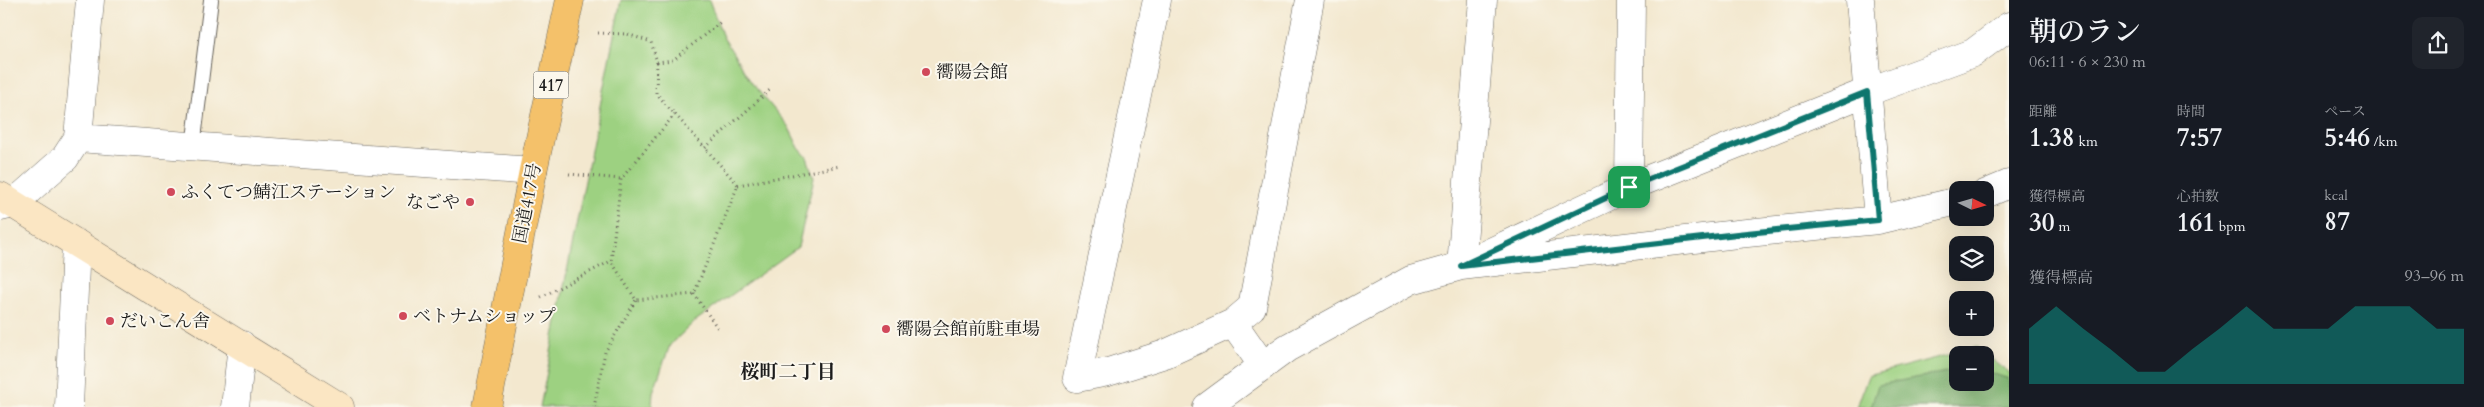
<!DOCTYPE html>
<html lang="ja">
<head>
<meta charset="utf-8">
<style>
	:root { --surface:#171b24; --page:#20242c; --text:#f1f3f6; --muted:#9ea1a6; --accent:#0f766e }
	body { margin:0; font-family:Cardo,"Noto Serif JP",serif; background:var(--page); color:var(--text); height:100vh; display:flex; flex-direction:column; font-size:19px; white-space:nowrap }
	* { box-sizing:border-box; margin:0 }
	p { font-size:16px; color:var(--muted) }
	.icon { flex:none; width:28px; height:28px; fill:none; stroke:currentColor; stroke-width:2; stroke-linecap:round; stroke-linejoin:round }
	.map { position:relative; flex:1; overflow:hidden }
	.sheet { display:flex; flex-direction:column; background:var(--surface); width:475px }
	.sheet>* { flex:none }
	.needle { width:32px; rotate:95deg }
	.fabs { position:absolute; left:1949px; top:181px; display:grid; gap:10px }
	.fabs a { display:grid; place-items:center; width:45px; height:45px; border-radius:10px; background:var(--surface); box-shadow:0 5px 20px #0002; font-size:25px }
	.pin { position:absolute; display:grid; place-items:center; width:42px; height:42px; color:#fff; margin:-21px; border-radius:10px; box-shadow:0 2px 8px #0006 }
	.round { display:grid; place-items:center; flex:none; width:52px; height:52px; border-radius:10px; background:var(--page) }
	.overview { display:flex; align-items:center; justify-content:space-between; height:85px; padding:0 20px }
	h1 { font-size:28px; font-weight:600; line-height:38px }
	.stats { display:grid; grid-template-columns:repeat(3,1fr); gap:8px; height:85px; padding:5px 20px }
	.stats div { display:grid; align-content:center }
	.stats b { font-size:25px; font-weight:600 }
	.stats small { font-size:14px; font-weight:400 }
	.stats p { font-size:14px }
	.chart { height:140px; padding:10px 20px }
	.chart p { display:flex; justify-content:space-between }
	.chart svg { width:100%; height:90px; margin-top:5px; fill:var(--accent); opacity:.7 }
	main { display:flex; flex:1; min-height:0 }
	.map>svg:first-child { display:block }
	.green { fill:#9dd181; stroke:#5c764e; fill-rule:evenodd }
	.forest { fill:#7eb36f; stroke:#4d6846 }
	.lines { fill:none; stroke-linecap:round; stroke-linejoin:round }
	.lane-casing { stroke:#67635b; stroke-width:16 }
	.street-casing { stroke:#67635b; stroke-width:29 }
	.secondary-casing { stroke:#67635b; stroke-width:29 }
	.highway-casing { stroke:#67635b; stroke-width:29 }
	.path { stroke:#67635b; stroke-width:3; stroke-dasharray:1 4; stroke-linecap:butt }
	.lane { stroke:#fff; stroke-width:14 }
	.street { stroke:#fff; stroke-width:28 }
	.secondary { stroke:#fbe6c3; stroke-width:28 }
	.highway { stroke:#f4c16a; stroke-width:28 }
	.route-casing { stroke:#fff; stroke-width:10 }
	.route { stroke:#0f766e; stroke-width:6 }
	.poi-dot { fill:#d1495b; stroke:#fbf7ec; stroke-width:2 }
	.labels { text-anchor:middle; stroke-width:4; stroke-linejoin:round; paint-order:stroke }
	.shield { fill:#fbf7ec; stroke:#5f5e5a; stroke-width:1 }
	.shield-label { font-size:16px; font-weight:bold; fill:#1c1c1c }
	.poi-label { font-size:18px; fill:#1c1c1c; stroke:#fbf7ec; text-anchor:start }
	.street-label { font-size:18px; fill:#1c1c1c; stroke:#fbf7ec }
	.neighbourhood-label { font-size:19px; font-weight:bold; fill:#1c1c1c; stroke:#fbf7ec }
</style>
</head>
<body>
<main>
<div class="map">
<svg width="2009" height="407" viewBox="0 0 2009 407">
	<rect width="100%" height="100%" fill="#fbf7ec"/>
	<filter id="ink" filterUnits="userSpaceOnUse"><feTurbulence type="fractalNoise" baseFrequency=".02" numOctaves="2"/><feDisplacementMap in="SourceGraphic" scale="10" xChannelSelector="R" yChannelSelector="G"/><feConvolveMatrix kernelMatrix="1 2 1 2 8 2 1 2 1" color-interpolation-filters="sRGB"/></filter>
	<filter id="wash" filterUnits="userSpaceOnUse"><feTurbulence type="fractalNoise" baseFrequency=".0096" numOctaves="4" result="noise"/><feDisplacementMap in="SourceGraphic" scale="20" xChannelSelector="R" yChannelSelector="G"/><feGaussianBlur stdDeviation="1.12" result="paint"/><feColorMatrix in="noise" values="0 0 0 0 0 0 0 0 0 0 0 0 0 0 0 0 0 1.4 0 .05"/><feComposite in="paint" operator="in"/></filter>
	<g filter="url(#wash)">
		<rect width="100%" height="100%" fill="#f3e8cf"/>
		<path class="green" d="M 621,0 L 709,0 L 723,37 L 751,82 L 788,126 L 799,148 L 807,157 L 814,178 L 798,247 L 694,322 L 670,345 L 653,392 L 652,407 L 540,407 Z
			M 1977,347 L 2009,373 L 2009,407 L 1857,407 L 1868,376 ZM 1958,355 L 1985,355 L 1985,382 L 1958,382 Z"/>
		<path class="forest" d="M 1957,370 L 1958,382 L 1985,382 L 1985,371 L 2009,379 L 2009,407 L 1871,407 L 1878,385 Z"/>
	</g>
	<g filter="url(#ink)">
		<g class="lines">
			<defs>
				<path id="lane" d="M 193,147 L 211,0"/>
				<path id="street" d="M 1157,0 L 1077,378 L 1108,372 L 1165,354 L 1233,323
					M 1860,0 L 1878,220
					M 78,138 L 533,171
					M 1629,187 L 1631,0
					M 1985,194 L 2009,184
					M 0,207 L 13,204 L 65,158 L 78,138 L 90,0
					M 1478,258 L 1629,187 L 1867,92 L 1973,53 L 2009,26
					M 1461,266 L 1483,0
					M 1263,366 L 1233,323 L 1252,307 L 1310,0
					M 69,407 L 76,243
					M 235,407 L 242,345
					M 1207,407 L 1287,348 L 1411,280 L 1461,266 L 1737,234 L 1878,220 L 1958,201"/>
				<path id="secondary" d="M 0,196 L 340,407"/>
				<path id="highway" d="M 487,407 L 533,171 L 570,0"/>
			</defs>
			<use href="#lane" class="lane-casing"/>
			<use href="#street" class="street-casing"/>
			<use href="#secondary" class="secondary-casing"/>
			<use href="#highway" class="highway-casing"/>
			<path class="path" d="M 598,33 L 627,34 L 651,42 L 657,62 L 673,60 L 722,21
				M 657,62 L 656,93 L 705,148 L 771,89
				M 675,114 L 621,179 L 611,261 L 636,300 L 694,294 L 738,185 L 705,148
				M 569,174 L 621,179
				M 738,185 L 840,166
				M 694,294 L 719,330
				M 541,297 L 611,261
				M 594,407 L 605,352 L 636,300"/>
			<use href="#lane" class="lane"/>
			<use href="#street" class="street"/>
			<use href="#secondary" class="secondary"/>
			<use href="#highway" class="highway"/>
		</g>
	</g>
	<g class="lines" filter="url(#ink)">
		<defs>
			<path id="route" d="M 1867,92 L 1878,220 L 1737,234 L 1461,266 L 1629,187 Z"/>
		</defs>
		<use href="#route" class="route-casing"/>
		<use href="#route" class="route"/>
	</g>
	<g class="poi-dot">
		<circle cx="926" cy="72" r="5"/>
		<circle cx="171" cy="192" r="5"/>
		<circle cx="470" cy="202" r="5"/>
		<circle cx="403" cy="316" r="5"/>
		<circle cx="110" cy="321" r="5"/>
		<circle cx="886" cy="329" r="5"/>
	</g>
	<g class="labels">
		<rect class="shield" x="533.5" y="71.5" width="35" height="27" rx="4"/>
		<g class="shield-label">
			<text x="551" y="91">417</text>
		</g>
		<g class="poi-label">
			<text x="936" y="78">嚮陽会館</text>
			<text x="181" y="198">ふくてつ鯖江ステーション</text>
			<text x="460" y="208" text-anchor="end">なごや</text>
			<text x="413" y="322">ベトナムショップ</text>
			<text x="120" y="327">だいこん舎</text>
			<text x="896" y="335">嚮陽会館前駐車場</text>
		</g>
		<g class="street-label">
			<text transform="translate(527 203) rotate(-79)" y="6">国道417号</text>
		</g>
		<g class="neighbourhood-label">
			<text x="788" y="378">桜町二丁目</text>
		</g>
	</g>
</svg>
<div class="fabs">
<a><svg class="needle" viewBox="-14 -14 28 28"><path d="M0-13l5 13h-10z" fill="#e53935"/><path d="M0 13l5-13h-10z" fill="#9ea1a6"/></svg></a>
<a><svg class="icon" aria-label="layers" viewBox="0 0 24 24"><path d="M12 4l9 5-9 5-9-5zM3 14l9 5 9-5"/></svg></a>
<a>+</a>
<a>−</a>
</div>
<div class="pin" style="left:1629px;top:187px;background:#1e9e55"><svg class="icon" aria-label="arrive" viewBox="0 0 24 24"><path d="M6 21V4h12l-3 4 3 4H6"/></svg></div>
</div>
<section class="sheet">
<div class="overview"><div><h1>朝のラン</h1><p>06:11 · 6 × 230 m</p></div><a class="round"><svg class="icon" aria-label="share" viewBox="0 0 24 24"><path d="M12 15V3M7 8l5-5 5 5M5 13v7h14v-7"/></svg></a></div>
<div class="stats">
<div><p>距離</p><b>1.38<small> km</small></b></div>
<div><p>時間</p><b>7:57</b></div>
<div><p>ペース</p><b>5:46<small> /km</small></b></div>
</div>
<div class="stats">
<div><p>獲得標高</p><b>30<small> m</small></b></div>
<div><p>心拍数</p><b>161<small> bpm</small></b></div>
<div><p>kcal</p><b>87</b></div>
</div>
<div class="chart"><p><span>獲得標高</span>93–96 m</p>
<svg viewBox="0 0 160 44" preserveAspectRatio="none"><path d="M0 44V17L10 6L20 17L30 27L40 38L50 38L60 27L70 17L80 6L90 17L100 17L110 17L120 6L130 6L140 6L150 17L160 17V44z"/></svg>
</div>
</section>
</main>
</body>
</html>
